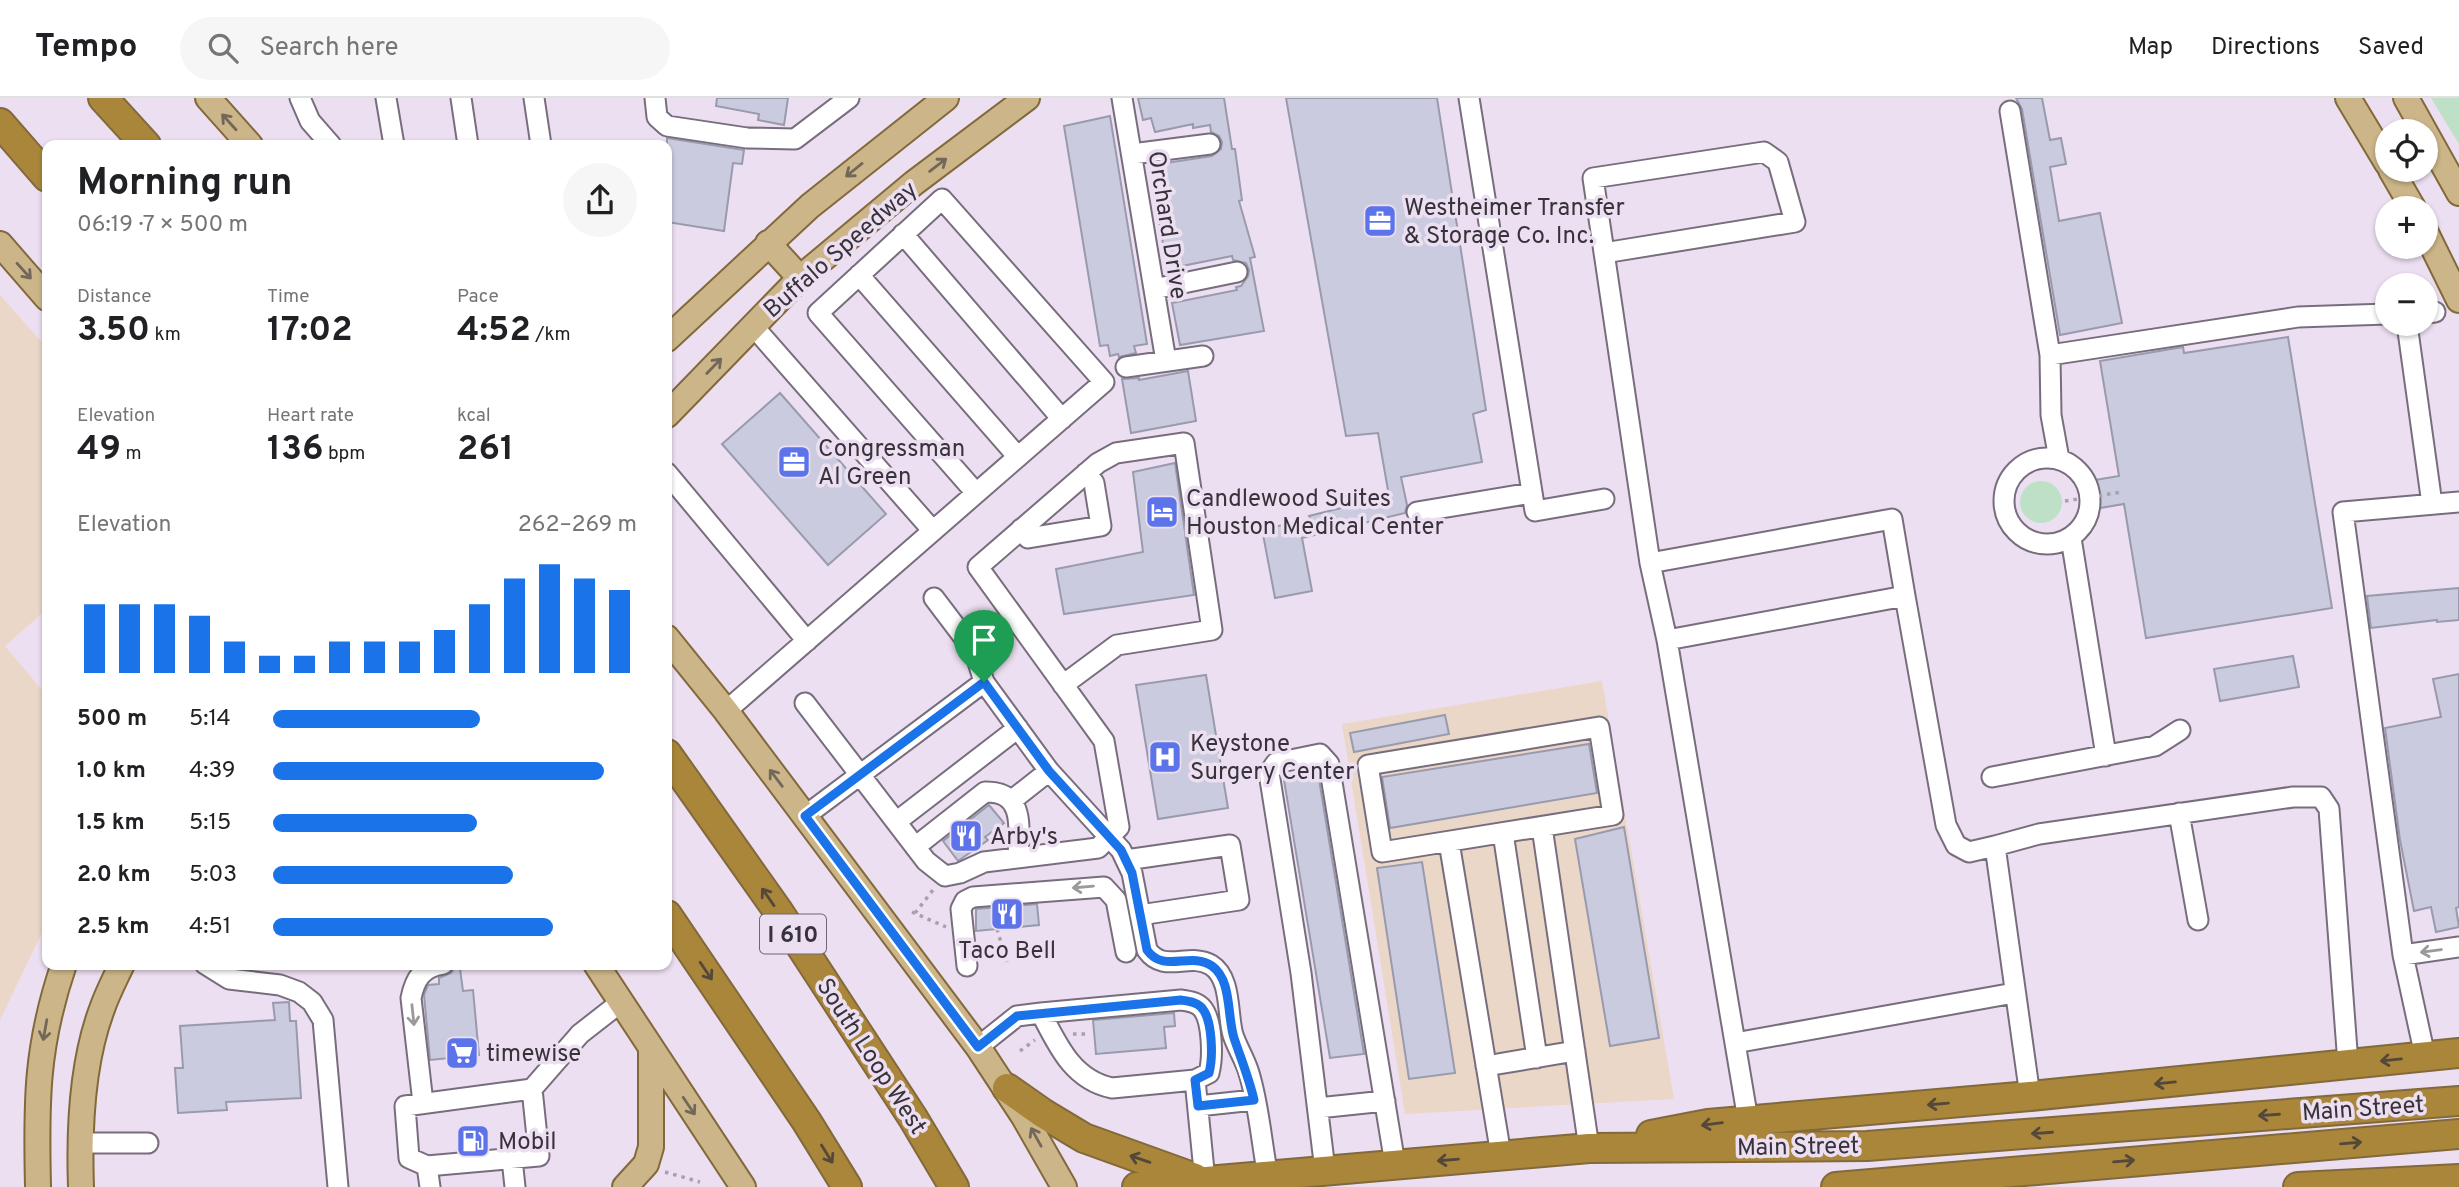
<!DOCTYPE html>
<html lang="en">
<head>
<meta charset="utf-8">
<style>
	:root { --surface:#fff; --page:#f6f6f6; --text:#202124; --muted:#757577; --line:#e0e0e0; --accent:#1a73e8 }
	body { margin:0; font-family:Overpass,sans-serif; background:var(--page); color:var(--text); height:100vh; display:flex; flex-direction:column; font-size:26px; white-space:nowrap }
	* { box-sizing:border-box; margin:0 }
	p { font-size:23px; color:var(--muted) }
	.icon { flex:none; width:38px; height:38px; fill:none; stroke:currentColor; stroke-width:2; stroke-linecap:round; stroke-linejoin:round }
	.map { position:relative; flex:1; overflow:hidden }
	.sheet { position:absolute; left:42px; top:42px; width:630px; height:830px; display:flex; flex-direction:column; background:var(--surface); border-radius:14px; box-shadow:0 2px 5px #0004 }
	.sheet>* { flex:none }
	.buttons { position:absolute; left:2375px; top:21px; display:grid; gap:14px }
	.buttons a { display:grid; place-items:center; width:63px; height:63px; border-radius:50%; background:var(--surface); box-shadow:0 2px 5px #0004; font-size:35px }
	.pin { position:absolute; display:grid; place-items:center; width:60px; height:60px; color:#fff; margin:-72px -30px; border-radius:50% 50% 50% 0; rotate:-45deg; box-shadow:0 0 7px #0007 }
	.pin .icon { rotate:45deg }
	.round { display:grid; place-items:center; flex:none; width:74px; height:74px; border-radius:37px; background:var(--page) }
	.summary { display:flex; align-items:center; justify-content:space-between; height:119px; padding:0 35px }
	h1 { font-size:38px; font-weight:700; line-height:52px }
	.stats { display:grid; grid-template-columns:repeat(3,1fr); gap:10px; height:119px; padding:7px 35px }
	.stats div { display:grid; align-content:center }
	.stats b { font-size:35px; font-weight:700 }
	.stats small { font-size:19px; font-weight:400 }
	.stats p { font-size:19px }
	.chart { height:196px; padding:14px 35px }
	.chart p { display:flex; justify-content:space-between }
	.chart svg { width:100%; height:126px; margin-top:7px; stroke:var(--accent); stroke-width:6 }
	ul { padding:0 35px; list-style:none; font-size:23px }
	li { display:grid; grid-template-columns:112px 84px 1fr; align-items:center; height:52px }
	li i { height:18px; border-radius:9px; background:var(--accent) }
	header { display:flex; align-items:center; gap:42px; box-sizing:border-box; height:98px; padding:0 35px; background:var(--surface); border-bottom:2px solid var(--line) }
	header strong { font-size:33px }
	nav { display:flex; gap:38px; margin-inline-start:auto; font-size:24px }
	.search { width:490px; height:63px; background:var(--page); display:flex; align-items:center; gap:18px; box-sizing:border-box; padding:0 24px; border-radius:38px; color:var(--muted); font-size:26px }
	.map>svg:first-child { display:block }
	.commercial { fill:#ead7c7 }
	.green { fill:#bde0c7 }
	.building { fill:#cacbdf; stroke:#999aad; stroke-width:2 }
	.lines { fill:none; stroke-linecap:round; stroke-linejoin:round }
	.minor-casing { stroke:#786d7d; stroke-width:23 }
	.major-casing { stroke:#82693b; stroke-width:28 }
	.highway-casing { stroke:#82693b; stroke-width:32 }
	.path { stroke:#a99fad; stroke-width:3.5; stroke-dasharray:3.5 5; stroke-linecap:butt }
	.minor { stroke:#fff; stroke-width:19 }
	.major { stroke:#ccb689; stroke-width:24 }
	.highway { stroke:#aa863b; stroke-width:28 }
	.oneway { stroke:#73675a }
	.oneway2 { stroke:#9c999c }
	.oneway3 { stroke:#54483a }
	.route-casing { stroke:#fff; stroke-width:14 }
	.route { stroke:#1a73e8; stroke-width:9 }
	.labels { text-anchor:middle; stroke-width:7; stroke-linejoin:round; paint-order:stroke }
	.shield { fill:#ecdff1; stroke:#6e6771; stroke-width:2 }
	.shield-label { font-size:23px; font-weight:bold; fill:#38333a }
	.poi-label { font-size:24px; fill:#38333a; stroke:#ecdff1; text-anchor:start }
	.street-label { font-size:24px; fill:#38333a; stroke:#ecdff1 }
</style>
</head>
<body>
<header>
<strong>Tempo</strong>
<div class="search"><svg class="icon" aria-label="search" viewBox="0 0 24 24"><circle cx="10" cy="10" r="6"/><path d="M15 15l6 6"/></svg>Search here</div>
<nav><a>Map</a><a>Directions</a><a>Saved</a></nav>
</header>
<div class="map">
<svg width="2459" height="1089" viewBox="0 0 2459 1089">
	<rect width="100%" height="100%" fill="#ecdff1"/>
	<path class="commercial" d="M 0,197 L 47,250 L 47,511 L 5,548 L 47,598 L 47,824 L 0,922 Z
		M 1602,583 L 1674,1001 L 1405,1016 L 1342,626 Z"/>
	<path class="green" d="M 2431,0 L 2459,0 L 2459,46 Z
		M2020 404a21 21 0 1 1 42 0a21 21 0 1 1-42 0Z"/>
	<path class="building" d="M 717,0 L 788,0 L 784,27 L 758,22 L 759,16 L 716,8 Z
		M 1138,0 L 1224,0 L 1232,51 L 1235,51 L 1242,102 L 1239,103 L 1255,159 L 1250,160 L 1264,233 L 1180,247 L 1172,205 L 1237,192 L 1236,189 L 1241,188 L 1248,178 L 1249,172 L 1246,165 L 1233,162 L 1232,158 L 1177,169 L 1174,156 L 1165,157 L 1152,82 L 1162,80 L 1159,66 L 1212,58 L 1221,51 L 1222,44 L 1219,38 L 1211,34 L 1210,27 L 1193,30 L 1193,26 L 1155,34 L 1151,20 L 1143,22 Z
		M 1286,0 L 1437,0 L 1486,312 L 1473,316 L 1482,364 L 1401,379 L 1407,407 L 1405,415 L 1302,440 L 1312,493 L 1275,500 L 1262,431 L 1311,422 L 1309,418 L 1389,398 L 1378,335 L 1346,338 Z
		M 2016,0 L 2042,0 L 2050,42 L 2061,40 L 2066,66 L 2050,69 L 2059,123 L 2100,115 L 2122,225 L 2060,237 L 2022,11 Z
		M 1110,18 L 1147,246 L 1134,248 L 1136,255 L 1119,259 L 1118,256 L 1110,258 L 1108,247 L 1100,248 L 1064,28 Z
		M 667,40 L 744,52 L 742,66 L 733,65 L 724,133 L 667,124 Z
		M 2288,239 L 2332,510 L 2146,540 L 2124,406 L 2100,410 L 2095,382 L 2119,378 L 2100,263 L 2183,249 L 2184,255 Z
		M 1188,273 L 1196,323 L 1131,335 L 1122,281 L 1139,280 L 1139,282 Z
		M 780,295 L 886,416 L 828,467 L 722,346 Z
		M 1175,365 L 1194,497 L 1064,516 L 1056,471 L 1143,454 L 1133,374 Z
		M 2459,490 L 2459,522 L 2437,524 L 2437,522 L 2371,530 L 2367,498 Z
		M 2293,558 L 2299,589 L 2220,603 L 2214,571 Z
		M 2459,576 L 2459,809 L 2456,810 L 2459,829 L 2436,834 L 2431,809 L 2414,813 L 2400,742 L 2385,630 L 2441,619 L 2433,581 Z
		M 1206,577 L 1228,710 L 1158,721 L 1136,587 Z
		M 1445,617 L 1449,636 L 1354,654 L 1350,635 Z
		M 1589,646 L 1597,695 L 1390,730 L 1382,679 Z
		M 1318,675 L 1364,956 L 1330,960 L 1284,682 Z
		M 989,707 L 1004,725 L 985,739 L 988,742 L 958,763 L 943,743 Z
		M 1624,729 L 1659,940 L 1610,948 L 1575,741 Z
		M 1422,764 L 1455,975 L 1409,981 L 1377,770 Z
		M 1037,806 L 1039,827 L 976,833 L 976,811 Z
		M 454,871 L 460,871 L 463,893 L 473,892 L 479,957 L 430,962 L 424,897 L 428,887 L 439,886 L 439,880 L 451,875 Z
		M 289,904 L 290,923 L 296,923 L 301,1000 L 226,1004 L 227,1012 L 178,1015 L 175,970 L 183,970 L 180,928 L 275,922 L 273,905 Z
		M 1174,915 L 1175,928 L 1164,929 L 1166,950 L 1096,956 L 1093,922 Z"/>
	<g class="lines">
		<defs>
			<path id="minor" d="M 300,0 L 310,23 L 331,47
				M 386,0 L 394,47
				M 461,0 L 468,47
				M 534,0 L 541,47
				M 655,0 L 657,19 L 667,28 L 747,40 L 795,41 L 849,0
				M 1122,0 L 1166,263
				M 1469,0 L 1535,413 L 1604,401
				M 2010,13 L 2050,257 L 2051,317 L 2059,361
				M 1132,56 L 1210,46
				M 903,136 L 1062,321
				M 1604,155 L 1795,124 L 1778,64 L 1764,54 L 1593,80 L 1650,465
				M 859,177 L 1018,359
				M 1154,191 L 1237,174
				M 2426,215 L 2435,214
				M 2407,226 L 2432,406
				M 753,228 L 933,433
				M 2050,257 L 2298,219 L 2387,216
				M 1126,269 L 1203,258
				M2004 403a43 43 0 1 1 86 0a43 43 0 1 1-86 0Z
				M 667,375 L 807,543
				M 1417,414 L 1532,395
				M 1021,431 L 1028,440 L 1101,428 L 1094,385 L 1086,375
				M 2071,440 L 2106,658
				M 934,500 L 975,554 L 984,584 L 1049,673 L 1121,752 L 1132,775 L 1147,852 C 1164,876 1189,854 1211,867 C 1232,880 1227,917 1233,937 C 1237,949 1244,960 1248,972 C 1259,1005 1261,1043 1268,1078
				M 1667,542 L 1650,465 L 1892,421 L 1905,498
				M 805,605 L 926,763 L 945,778 L 960,775 L 984,764 L 1098,750 L 1119,729 L 1104,643 L 978,469 L 1098,365 L 1116,355 L 1184,345 L 1212,532 L 1117,547 L 1063,587
				M 726,613 C 852,503 978,394 1104,284 L 942,101 L 818,215 L 976,395
				M 1599,629 L 1613,717 L 1382,754 L 1368,667 Z
				M 1992,679 L 2155,648 L 2180,632
				M 1011,703 L 1049,673
				M 2179,715 L 2198,822
				M 805,718 L 984,584
				M 896,724 L 1018,630
				M 1542,729 L 1589,1050
				M 1503,735 L 1537,960
				M 1449,744 L 1501,1057
				M 915,749 L 985,694 C 1026,693 1019,731 1018,759
				M 1126,762 L 1230,747 L 1239,802 L 1140,817
				M 2403,857 L 2459,849
				M 205,866 L 229,881 L 280,887 L 299,894 L 312,904 L 323,922 L 338,1089
				M 967,868 L 961,811 L 965,803 L 973,799 L 1104,789 L 1116,802 L 1126,854
				M 1041,915 L 1181,902 C 1188,903 1196,904 1201,909 C 1213,921 1213,960 1209,975 L 1195,982
				M 1735,945 L 2014,895
				M 978,949 L 1017,918 L 1041,915 C 1058,948 1073,982 1112,990 L 1195,982 L 1205,1083
				M 2425,958 L 2403,857 L 2343,414 L 2459,404
				M 1486,968 L 1575,953
				M 532,991 L 539,1058 L 427,1068 L 409,1060 L 405,1008 L 532,991 L 580,936 L 621,904
				M 2030,998 L 1995,748 L 2039,736 L 2293,699 L 2321,699 L 2329,711 L 2348,966
				M 423,1005 L 411,900 C 415,881 422,869 443,866
				M 1198,1008 L 1254,1002
				M 1318,1010 L 1385,1003
				M 1748,1022 L 1667,542 L 1905,498 L 1946,727 L 1956,747 L 1969,754 L 1995,748
				M 81,1045 L 148,1045
				M 512,1061 L 515,1089
				M 427,1068 L 430,1089
				M 1325,1072 L 1301,875 L 1269,675 L 1276,665 L 1320,656 L 1329,666 L 1395,1066"/>
			<path id="major" d="M 208,0 L 250,47
				M 2348,0 L 2387,65
				M 2406,0 L 2459,95
				M 2391,72 L 2413,110
				M 2426,135 L 2459,202
				M 768,145 L 800,180
				M 0,146 L 47,200
				M 667,241 L 810,108 L 946,0
				M 667,317 L 800,180 L 914,85 L 1027,0
				M 667,540 L 726,613 L 978,949 L 1024,1019 L 1064,1089
				M 596,866 L 743,1089
				M 38,1089 C 36,1004 36,948 64,866
				M 81,1089 C 79,1033 82,964 102,911 C 107,896 115,881 122,866
				M 625,1089 L 646,1066 L 651,1049 L 651,952"/>
			<path id="highway" d="M 103,0 L 146,47
				M 0,25 L 47,79
				M 667,656 L 778,813 L 913,1020 L 954,1089
				M 667,817 L 807,1024 L 847,1089
				M 1007,990 L 1044,1016 L 1084,1040 L 1195,1080
				M 1651,1037 L 1708,1026 L 2030,998 L 2459,955
				M 1137,1089 L 1589,1050 L 1867,1048 L 2459,1003
				M 1836,1089 L 2459,1036
				M 2298,1089 L 2459,1081"/>
		</defs>
		<use href="#minor" class="minor-casing"/>
		<use href="#major" class="major-casing"/>
		<use href="#highway" class="highway-casing"/>
		<path class="path" d="M 2065,403 L 2122,394
			M 912,814 L 946,829
			M 915,815 L 933,792
			M 997,831 L 1007,864
			M 1073,936 L 1087,936
			M 1020,953 L 1035,942
			M 665,1074 L 700,1084"/>
		<use href="#minor" class="minor"/>
		<use href="#major" class="major"/>
		<use href="#highway" class="highway"/>
	</g>
	<defs><path id="oneway-shaft" d="M-6 0H5M1.5-3L5.5 0L1.5 3" fill="none" stroke-width="1.6" stroke-linecap="round" stroke-linejoin="round" transform="scale(1.75)"/></defs>
	<g class="oneway">
		<use href="#oneway-shaft" transform="translate(229 24) rotate(-132)"/>
		<use href="#oneway-shaft" transform="translate(938 67) rotate(-37)"/>
		<use href="#oneway-shaft" transform="translate(854 72) rotate(141)"/>
		<use href="#oneway-shaft" transform="translate(24 173) rotate(48)"/>
		<use href="#oneway-shaft" transform="translate(714 268) rotate(-46)"/>
		<use href="#oneway-shaft" transform="translate(776 680) rotate(-127)"/>
		<use href="#oneway-shaft" transform="translate(45 932) rotate(100)"/>
		<use href="#oneway-shaft" transform="translate(689 1008) rotate(56)"/>
		<use href="#oneway-shaft" transform="translate(1036 1039) rotate(-119)"/>
	</g>
	<g class="oneway2">
		<use href="#oneway-shaft" transform="translate(1083 789) rotate(175)"/>
		<use href="#oneway-shaft" transform="translate(2431 853) rotate(172)"/>
		<use href="#oneway-shaft" transform="translate(413 917) rotate(84)"/>
	</g>
	<g class="oneway3">
		<use href="#oneway-shaft" transform="translate(768 799) rotate(-125)"/>
		<use href="#oneway-shaft" transform="translate(706 873) rotate(56)"/>
		<use href="#oneway-shaft" transform="translate(2391 962) rotate(174)"/>
		<use href="#oneway-shaft" transform="translate(2165 985) rotate(174)"/>
		<use href="#oneway-shaft" transform="translate(1938 1006) rotate(175)"/>
		<use href="#oneway-shaft" transform="translate(2269 1017) rotate(176)"/>
		<use href="#oneway-shaft" transform="translate(1712 1026) rotate(173)"/>
		<use href="#oneway-shaft" transform="translate(2042 1035) rotate(176)"/>
		<use href="#oneway-shaft" transform="translate(2351 1045) rotate(-5)"/>
		<use href="#oneway-shaft" transform="translate(827 1056) rotate(58)"/>
		<use href="#oneway-shaft" transform="translate(1140 1061) rotate(-161)"/>
		<use href="#oneway-shaft" transform="translate(1448 1062) rotate(175)"/>
		<use href="#oneway-shaft" transform="translate(2124 1063) rotate(-5)"/>
	</g>
	<g class="lines">
		<defs>
			<path id="route" d="M 984,584 L 1049,673 L 1121,752 L 1132,775 L 1147,852 C 1164,876 1190,853 1212,868 C 1232,882 1227,918 1234,940 C 1241,961 1249,980 1254,1002 L 1198,1008 L 1195,982 L 1209,975 C 1213,960 1213,921 1201,909 C 1196,904 1188,903 1181,902 L 1017,918 L 978,949 L 805,718 Z"/>
		</defs>
		<use href="#route" class="route-casing"/>
		<use href="#route" class="route"/>
	</g>
	<defs>
		<symbol id="office-square" viewBox="-11 -11 22 22"><rect x="-9" y="-9" width="18" height="18" rx="4" fill="#5d73ea" stroke="#ecdff1"/><path d="M-6-3h4V-5.5h4V-3h4V5H-6ZM-1-4.5V-3h2v-1.5ZM-6 0V1H6V0Z" fill="#fff"/></symbol>
		<symbol id="hotel-square" viewBox="-11 -11 22 22"><rect x="-9" y="-9" width="18" height="18" rx="4" fill="#5d73ea" stroke="#ecdff1"/><path d="M-6-4.5h1.5V1H6V5H4.5V3h-9V5H-6ZM-4 0a1.8 1.8 0 1 1 3.6 0ZM.5 0V-2.5h3Q6-2.5 6 0Z" fill="#fff"/></symbol>
		<symbol id="hospital-square" viewBox="-11 -11 22 22"><rect x="-9" y="-9" width="18" height="18" rx="4" fill="#5d73ea" stroke="#ecdff1"/><path d="M-5-5h3v3.5h4V-5h3V5h-3V1.5h-4V5h-3Z" fill="#fff"/></symbol>
		<symbol id="restaurant-square" viewBox="-11 -11 22 22"><rect x="-9" y="-9" width="18" height="18" rx="4" fill="#5d73ea" stroke="#ecdff1"/><path d="M-5-6h1v4h1v-4h1v4h1v-4h1v5L-1.5 .5V6h-2V.5L-5-1ZM5-6V6H3V1.5H1.5Q1.5-4 5-6Z" fill="#fff"/></symbol>
		<symbol id="supermarket-square" viewBox="-11 -11 22 22"><rect x="-9" y="-9" width="18" height="18" rx="4" fill="#5d73ea" stroke="#ecdff1"/><path d="M-6-5.5h2.5l.6 2H6L4.5 2H-2.5L-4.4-4H-6ZM-1.5 3.2a1.3 1.3 0 1 0 .1 0ZM3 3.2a1.3 1.3 0 1 0 .1 0Z" fill="#fff"/></symbol>
		<symbol id="fuel-square" viewBox="-11 -11 22 22"><rect x="-9" y="-9" width="18" height="18" rx="4" fill="#5d73ea" stroke="#ecdff1"/><path d="M-5.5-6h7V0h2V4h1.3V-2.5L3-4.5l.8-.8L6-3V5H2.5V1h-1V6h-7ZM-4.2-4.7v3.2H.2V-4.7Z" fill="#fff"/></symbol>
	</defs>
	<g fill-rule="evenodd">
		<use href="#office-square" x="1361" y="104" width="38" height="38"/>
		<use href="#office-square" x="775" y="345" width="38" height="38"/>
		<use href="#hotel-square" x="1143" y="395" width="38" height="38"/>
		<use href="#hospital-square" x="1146" y="640" width="38" height="38"/>
		<use href="#restaurant-square" x="947" y="719" width="38" height="38"/>
		<use href="#restaurant-square" x="988" y="797" width="38" height="38"/>
		<use href="#supermarket-square" x="443" y="936" width="38" height="38"/>
		<use href="#fuel-square" x="454" y="1024" width="38" height="38"/>
	</g>
	<g class="labels">
		<rect class="shield" x="760" y="816.5" width="66" height="39" rx="5"/>
		<g class="shield-label">
			<text x="793" y="844">I 610</text>
		</g>
		<g class="poi-label">
			<text x="1404" y="117">Westheimer Transfer<tspan x="1404" dy="28">&amp; Storage Co. Inc.</tspan></text>
			<text x="818" y="358">Congressman<tspan x="818" dy="28">Al Green</tspan></text>
			<text x="1186" y="408">Candlewood Suites<tspan x="1186" dy="28">Houston Medical Center</tspan></text>
			<text x="1190" y="653">Keystone<tspan x="1190" dy="28">Surgery Center</tspan></text>
			<text x="990" y="746">Arby's</text>
			<text x="1007" y="860" text-anchor="middle">Taco Bell</text>
			<text x="486" y="963">timewise</text>
			<text x="498" y="1051">Mobil</text>
		</g>
		<g class="street-label">
			<text transform="translate(1168 127) rotate(81)" y="8">Orchard Drive</text>
			<text transform="translate(840 151) rotate(-41)" y="8">Buffalo Speedway</text>
			<text transform="translate(872 958) rotate(57)" y="8">South Loop West</text>
			<text transform="translate(2363 1010) rotate(-4)" y="8">Main Street</text>
			<text transform="translate(1798 1048) rotate(-1)" y="8">Main Street</text>
		</g>
	</g>
</svg>
<div class="buttons">
<a><svg class="icon" aria-label="locate" viewBox="0 0 24 24"><circle cx="12" cy="12" r="6"/><path d="M12 2v4M12 18v4M2 12h4M18 12h4"/></svg></a>
<a>+</a>
<a>−</a>
</div>
<div class="pin" style="left:984px;top:584px;background:#1e9e55"><svg class="icon" aria-label="arrive" viewBox="0 0 24 24"><path d="M6 21V4h12l-3 4 3 4H6"/></svg></div>
<section class="sheet">
<div class="summary"><div><h1>Morning run</h1><p>06:19 · 7 × 500 m</p></div><a class="round"><svg class="icon" aria-label="share" viewBox="0 0 24 24"><path d="M12 15V3M7 8l5-5 5 5M5 13v7h14v-7"/></svg></a></div>
<div class="stats">
<div><p>Distance</p><b>3.50<small> km</small></b></div>
<div><p>Time</p><b>17:02</b></div>
<div><p>Pace</p><b>4:52<small> /km</small></b></div>
</div>
<div class="stats">
<div><p>Elevation</p><b>49<small> m</small></b></div>
<div><p>Heart rate</p><b>136<small> bpm</small></b></div>
<div><p>kcal</p><b>261</b></div>
</div>
<div class="chart"><p><span>Elevation</span>262–269 m</p>
<svg viewBox="0 0 160 44" preserveAspectRatio="none"><path d="M5 44V20M15 44V20M25 44V20M35 44V24M45 44V33M55 44V38M65 44V38M75 44V33M85 44V33M95 44V33M105 44V29M115 44V20M125 44V11M135 44V6M145 44V11M155 44V15"/></svg>
</div>
<ul>
<li><b>500 m</b>5:14<i style="width:57%"></i></li>
<li><b>1.0 km</b>4:39<i style="width:91%"></i></li>
<li><b>1.5 km</b>5:15<i style="width:56%"></i></li>
<li><b>2.0 km</b>5:03<i style="width:66%"></i></li>
<li><b>2.5 km</b>4:51<i style="width:77%"></i></li>
</ul>
</section>
</div>
</body>
</html>
